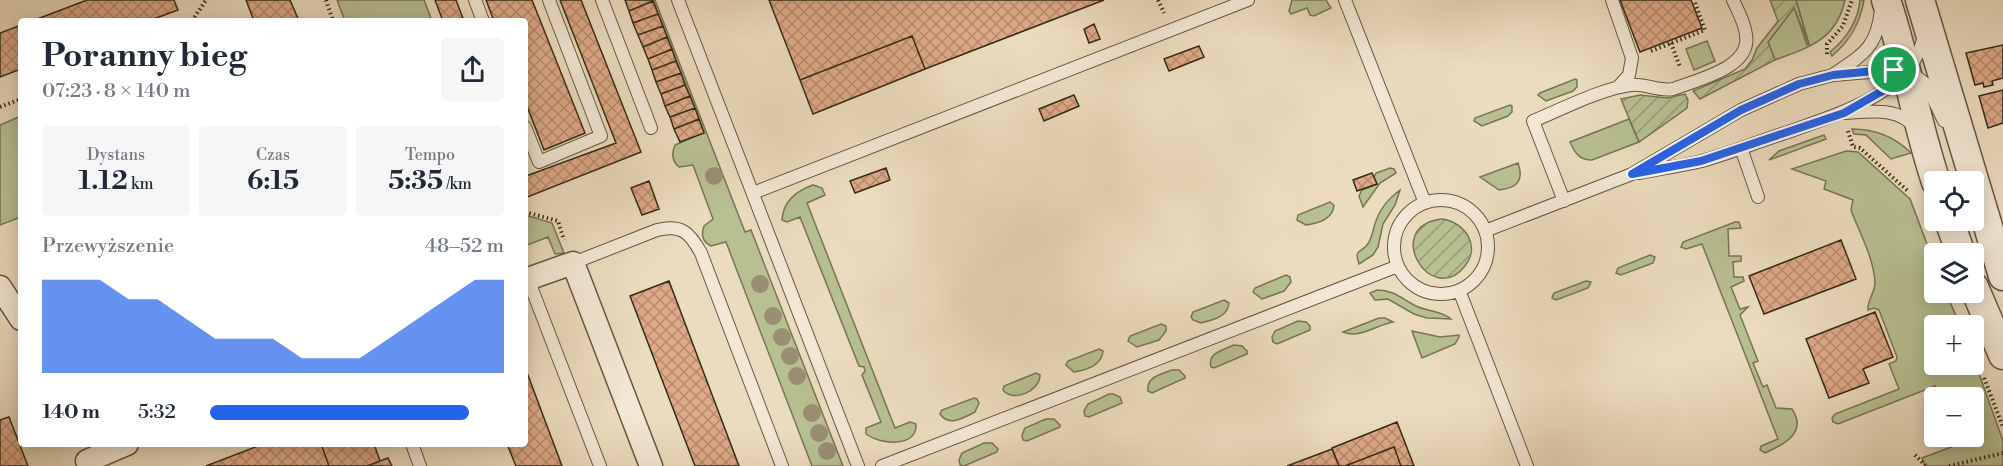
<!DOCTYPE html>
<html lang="pl">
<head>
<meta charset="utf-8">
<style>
	:root { --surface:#fff; --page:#f6f6f7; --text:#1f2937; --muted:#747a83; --accent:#2563eb }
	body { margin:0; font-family:"Libre Bodoni",serif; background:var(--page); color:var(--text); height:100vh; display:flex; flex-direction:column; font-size:22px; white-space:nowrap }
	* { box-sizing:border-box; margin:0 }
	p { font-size:20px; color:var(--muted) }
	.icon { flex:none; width:33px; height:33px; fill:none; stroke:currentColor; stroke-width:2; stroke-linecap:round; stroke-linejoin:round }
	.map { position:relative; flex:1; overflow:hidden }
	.details { position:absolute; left:18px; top:18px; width:510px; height:429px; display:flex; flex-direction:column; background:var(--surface); border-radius:6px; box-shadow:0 3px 15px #0003 }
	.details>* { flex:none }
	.controls { position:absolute; left:1924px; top:171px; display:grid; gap:12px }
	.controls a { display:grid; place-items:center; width:60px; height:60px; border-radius:6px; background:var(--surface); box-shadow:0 3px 15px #0003; font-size:30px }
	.pin { position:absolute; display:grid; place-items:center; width:51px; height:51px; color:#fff; margin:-26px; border:3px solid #fff; border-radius:50%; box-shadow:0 2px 6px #0007 }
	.round { display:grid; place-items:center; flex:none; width:63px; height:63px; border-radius:6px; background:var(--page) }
	.overview { display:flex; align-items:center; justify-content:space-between; height:102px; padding:0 24px }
	h1 { font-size:33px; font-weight:700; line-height:45px }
	.figures { display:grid; grid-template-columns:repeat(3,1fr); gap:9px; height:102px; padding:6px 24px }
	.figures div { display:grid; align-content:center; border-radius:6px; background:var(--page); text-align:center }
	.figures b { font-size:26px; font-weight:700 }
	.figures small { font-size:16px; font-weight:400 }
	.figures p { font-size:16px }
	.chart { height:168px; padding:12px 24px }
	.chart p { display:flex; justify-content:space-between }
	.chart svg { width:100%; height:108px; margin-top:6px; fill:var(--accent); opacity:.7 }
	ul { padding:0 24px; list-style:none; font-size:20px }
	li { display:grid; grid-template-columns:96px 72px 1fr; align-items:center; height:45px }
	li i { height:15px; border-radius:8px; background:var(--accent) }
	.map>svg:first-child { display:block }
	.green { fill:#b8c092; stroke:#777454; stroke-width:1.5 }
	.garden { fill:url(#garden-furrows); stroke:#777454; stroke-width:1.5 }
	.building { fill:url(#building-cross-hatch); stroke:#362917; stroke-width:1.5 }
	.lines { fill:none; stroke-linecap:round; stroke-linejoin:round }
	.service-casing { stroke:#645641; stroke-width:14 }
	.minor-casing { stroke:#645641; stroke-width:25 }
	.tertiary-casing { stroke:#645641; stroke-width:31 }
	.path { stroke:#362917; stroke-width:4; stroke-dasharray:1.5 3; stroke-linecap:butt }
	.service { stroke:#f3e8d5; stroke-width:12 }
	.minor { stroke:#f3e8d5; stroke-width:22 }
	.tertiary { stroke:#f3e8d5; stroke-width:28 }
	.tree { fill:#9a8e74 }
	.route-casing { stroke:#fff; stroke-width:12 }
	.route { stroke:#2563eb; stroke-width:8 }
</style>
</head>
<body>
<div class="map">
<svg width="2003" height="466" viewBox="0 0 2003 466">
	<defs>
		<pattern id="garden-furrows" width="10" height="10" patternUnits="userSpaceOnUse" patternTransform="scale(1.5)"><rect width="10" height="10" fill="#b8c092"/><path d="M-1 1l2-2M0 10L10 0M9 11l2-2" fill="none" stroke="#969c76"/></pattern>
		<pattern id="building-cross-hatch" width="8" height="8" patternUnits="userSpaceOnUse" patternTransform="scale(1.5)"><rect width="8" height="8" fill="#dea986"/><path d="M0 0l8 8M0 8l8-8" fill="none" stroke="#b58a6d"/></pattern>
	</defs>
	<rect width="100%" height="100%" fill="#ecdcbf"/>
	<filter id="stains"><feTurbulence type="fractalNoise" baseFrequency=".00333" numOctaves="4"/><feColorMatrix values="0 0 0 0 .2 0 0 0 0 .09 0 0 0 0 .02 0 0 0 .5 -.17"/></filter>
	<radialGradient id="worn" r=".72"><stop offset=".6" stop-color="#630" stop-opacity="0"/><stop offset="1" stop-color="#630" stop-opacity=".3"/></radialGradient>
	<path class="green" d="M 337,0 L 424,0 L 432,21 L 345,21 Z
		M 653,0 L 655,0 L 745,232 L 751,230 L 843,466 L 812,466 L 726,242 L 711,246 C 702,241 701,235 704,226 L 713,219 L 693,165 L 679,167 C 672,161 671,154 675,145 L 704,132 Z
		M 1292,0 L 1326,0 L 1331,8 L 1314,16 L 1310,15 L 1307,8 L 1291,14 L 1289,11 Z
		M 1796,0 L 1845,0 C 1836,40 1810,47 1775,60 L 1768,42 L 1794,7 L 1807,45 L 1809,44 Z
		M 1860,0 L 1864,0 C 1860,24 1850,41 1832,56 L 1830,52 C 1847,38 1858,22 1860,0 Z
		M 1707,41 L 1715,61 L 1694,70 L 1686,49 Z
		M 1575,79 L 1577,80 L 1577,87 L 1573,91 L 1546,101 L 1538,95 L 1540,93 Z
		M 1510,105 L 1512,106 L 1512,112 L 1508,116 L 1482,126 L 1474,121 L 1475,118 Z
		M 21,116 L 21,217 L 0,225 L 0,125 Z
		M 1629,119 L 1639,142 L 1592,160 C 1579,160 1575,153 1570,142 Z
		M 1852,129 C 1875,129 1895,137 1911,153 L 1891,159 L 1866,135 L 1854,134 Z
		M 1824,135 L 1826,139 L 1769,160 L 1779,151 Z
		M 1846,151 L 1858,152 L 1910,199 L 1935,265 L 1935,292 L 1946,293 L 1960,325 L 1935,326 L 1935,364 L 1974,364 L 1974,360 L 2003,441 L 2003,466 L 1925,466 L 1922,458 L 1954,446 L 1951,437 L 1974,436 L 1974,398 L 1939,397 L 1935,386 L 1838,424 L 1833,422 L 1832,418 L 1835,414 L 1899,389 L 1889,364 L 1896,361 L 1897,357 L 1879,310 L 1874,308 L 1868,310 C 1867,300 1875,293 1875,283 C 1874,258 1859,232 1851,210 L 1853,200 L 1824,189 L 1826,181 L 1792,169 Z
		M 1518,163 C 1524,180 1518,188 1499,190 L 1480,177 Z
		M 1390,168 L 1394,169 L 1396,173 L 1380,183 L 1363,207 L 1359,196 L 1362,190 L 1377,184 L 1374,177 L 1376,173 Z
		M 813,185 L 822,188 L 825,195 L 807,203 L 895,428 L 910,422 L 916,424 C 917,449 879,444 866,434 L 866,428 L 881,422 L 862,375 L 865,371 L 864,367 L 859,366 L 800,217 L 787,222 L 782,220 C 783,201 796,191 813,185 Z
		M 1400,190 L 1395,205 L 1383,224 L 1378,247 L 1373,255 L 1359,264 C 1353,247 1363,254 1369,242 C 1372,237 1373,230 1375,224 C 1379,210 1388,199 1400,190 Z
		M 1330,202 L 1334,205 C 1333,219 1319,223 1306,225 L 1297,220 L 1298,215 Z
		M 525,215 L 552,223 L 564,253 L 555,254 L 548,237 L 525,246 Z
		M 1735,222 L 1739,222 L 1741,228 L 1728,229 L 1729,256 L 1741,256 L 1741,261 L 1733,262 L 1734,277 L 1743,277 L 1744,281 L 1731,287 L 1740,309 L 1748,307 L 1740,315 L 1758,361 L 1753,363 L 1763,387 L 1767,385 L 1776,408 L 1792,409 C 1808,433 1783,445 1765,453 L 1760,450 L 1761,446 L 1778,439 L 1702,244 L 1686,249 L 1681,247 L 1683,242 Z
		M 1650,255 L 1655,257 L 1653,263 L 1621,275 L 1616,273 L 1618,268 Z
		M 1286,275 L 1290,277 L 1291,282 L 1284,291 L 1262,299 L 1253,292 L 1255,288 Z
		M 1586,281 L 1591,282 L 1588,288 L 1556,300 L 1552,298 L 1554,293 Z
		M 1377,290 C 1394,290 1402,299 1416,306 C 1428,312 1441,310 1451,319 L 1427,318 L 1414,314 L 1388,299 L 1375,300 L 1370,293 Z
		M 1224,300 L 1229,303 C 1228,317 1213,320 1201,323 L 1193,320 L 1191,317 L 1193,312 Z
		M 1379,318 L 1385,318 L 1393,322 C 1376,325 1360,339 1343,332 Z
		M 1298,321 L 1306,322 L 1310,326 L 1310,330 L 1277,344 L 1273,342 L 1272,337 L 1275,331 Z
		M 1161,324 L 1166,326 L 1166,331 L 1159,340 L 1137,347 L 1128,341 L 1130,336 Z
		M 1412,331 L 1440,337 L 1459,335 L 1459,337 L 1455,344 L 1422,358 Z
		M 1234,345 L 1242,346 L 1247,351 L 1247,354 L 1214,368 L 1211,367 C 1207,353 1223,350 1234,345 Z
		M 1099,349 L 1103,351 C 1102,365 1087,370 1074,372 L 1066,365 L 1068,361 Z
		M 1172,370 L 1179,370 L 1185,376 L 1185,378 L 1152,393 L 1148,391 C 1146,377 1161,374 1172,370 Z
		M 1036,373 L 1040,375 C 1040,391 1013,403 1003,390 L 1004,386 Z
		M 1109,394 L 1113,394 L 1120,397 L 1122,403 L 1089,417 L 1085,416 L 1084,411 L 1088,404 Z
		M 974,398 L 977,399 L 979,403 L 975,412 C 963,418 949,427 940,414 L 942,410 Z
		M 1046,419 L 1054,419 L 1060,425 L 1060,427 L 1027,441 L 1023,440 L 1022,435 L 1025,428 Z
		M 984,443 L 992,443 L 998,449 L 997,452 L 964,466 L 960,465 L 959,460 L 962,453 Z"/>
	<path class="garden" d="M 1770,0 L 1796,0 L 1809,45 L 1794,8 L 1768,42 L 1775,60 L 1700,99 L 1693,91 L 1745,69 L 1752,60 L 1757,48 L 1778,21 Z
		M 1685,94 L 1688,100 L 1687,108 L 1639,142 L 1621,99 L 1640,95 L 1667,98 Z
		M 1442,219 C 1465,222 1481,246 1465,266 C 1431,309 1381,226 1442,219 Z"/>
	<path class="building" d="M 87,0 L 174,0 L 178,10 L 148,21 L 32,21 Z
		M 246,0 L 290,0 L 299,21 L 254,21 Z
		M 435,0 L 456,0 L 464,21 L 443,21 Z
		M 486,0 L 532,0 L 585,133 L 544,150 L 525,101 L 525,21 L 494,21 Z
		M 560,0 L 581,0 L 641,152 L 525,198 L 525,173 L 526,176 L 616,143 Z
		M 625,0 L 653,0 L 653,1 L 629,11 Z
		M 769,0 L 1104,0 L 925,69 L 912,36 L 800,80 Z
		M 1620,0 L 1691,0 L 1702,28 L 1640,52 Z
		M 653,1 L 658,14 L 633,23 L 629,11 Z
		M 658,14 L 663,26 L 638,35 L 633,23 Z
		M 1094,24 L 1100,39 L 1089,43 L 1084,29 Z
		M 21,25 L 21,69 L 0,77 L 0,33 Z
		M 663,26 L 667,37 L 643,47 L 638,35 Z
		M 912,36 L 925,69 L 813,114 L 800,80 Z
		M 667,37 L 672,49 L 648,59 L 643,47 Z
		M 2003,45 L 2003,78 L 1992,81 L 1993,85 L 1984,87 L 1983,83 L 1975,85 L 1966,53 Z
		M 1199,46 L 1204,57 L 1169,71 L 1164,59 Z
		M 672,49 L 676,61 L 652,70 L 648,59 Z
		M 676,61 L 681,73 L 656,82 L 652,70 Z
		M 681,73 L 685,85 L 661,94 L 656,82 Z
		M 685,85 L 690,96 L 665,106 L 661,94 Z
		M 2003,90 L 2003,123 L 1988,128 L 1979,96 Z
		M 1074,95 L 1079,106 L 1044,121 L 1039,109 Z
		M 690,96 L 695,108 L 670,117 L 665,106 Z
		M 695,108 L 699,119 L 674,129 L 670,117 Z
		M 699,119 L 704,133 L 680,142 L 674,129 Z
		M 886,168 L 890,180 L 855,193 L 850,181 Z
		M 1372,173 L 1377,184 L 1357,191 L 1353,180 Z
		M 649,181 L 659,209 L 642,215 L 631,188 Z
		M 1841,240 L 1856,279 L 1764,314 L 1749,276 Z
		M 669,281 L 739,466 L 695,466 L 630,296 Z
		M 1875,312 L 1893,357 L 1863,369 L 1869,383 L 1829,398 L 1806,339 Z
		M 526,370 L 562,466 L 516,466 L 507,444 L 525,444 Z
		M 9,417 L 28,466 L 0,466 L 0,420 Z
		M 1397,422 L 1414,466 L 1401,466 L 1394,447 L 1345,466 L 1339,466 L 1332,448 Z
		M 263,444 L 321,444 L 329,466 L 206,466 Z
		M 321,444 L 374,444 L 380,461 L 367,466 L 329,466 Z
		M 1394,447 L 1401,466 L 1345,466 Z
		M 1332,449 L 1339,466 L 1287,466 Z
		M 388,458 L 392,466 L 367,466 L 380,461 Z"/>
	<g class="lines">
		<defs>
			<path id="service" d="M 475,0 L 483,21
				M 602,0 L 651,128
				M 678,0 L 858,466
				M 1345,0 L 1425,203
				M 1612,0 L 1632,58 L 1629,75 L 1618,87
				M 1834,74 C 1864,54 1877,47 1881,10
				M 1845,113 C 1869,112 1899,106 1915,128
				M 525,127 L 539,162 L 601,136 L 549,0
				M 1741,148 L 1758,197
				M 1639,173 C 1660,169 1681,166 1702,161 C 1730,153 1757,142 1785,133 C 1832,116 1914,94 1924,35
				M 753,193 L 1248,0
				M1394 247a47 47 0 1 1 94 0a47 47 0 1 1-94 0Z
				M 1564,201 L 1533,121 C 1560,110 1603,88 1631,85 C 1646,83 1658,92 1673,89 C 1696,80 1752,68 1746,35 C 1745,23 1738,11 1733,0
				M 1485,231 L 1632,174 L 1741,110 L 1799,84 L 1833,75 L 1894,70 L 1913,74 L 1926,84 L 1944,121
				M 573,263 L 657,230 C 682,224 690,233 701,253 L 782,466
				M 528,279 L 600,466
				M 1459,290 L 1527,466
				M 412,444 L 420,466
				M 882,466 L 1398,266"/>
			<path id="minor" d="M 525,280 L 573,263 L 651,466
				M 0,287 L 21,319
				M 87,461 L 127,444"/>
			<path id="tertiary" d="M 1886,0 C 1906,59 1916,122 1936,182
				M 1920,0 L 2003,276
				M 1949,220 L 1961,254
				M 1974,287 L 2003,355"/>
		</defs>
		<use href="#service" class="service-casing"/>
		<use href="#minor" class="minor-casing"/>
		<use href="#tertiary" class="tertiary-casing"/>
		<path class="path" d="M 326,0 L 333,21
			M 1158,0 L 1164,13
			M 192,21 L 206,0
			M 1671,43 L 1680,67
			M 1651,51 L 1705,30 L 1694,0
			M 1827,54 L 1827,44 L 1843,26 L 1852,0
			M 0,107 L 21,99
			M 1848,131 L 1853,147 L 1860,148 L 1908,191
			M 525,212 L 558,221 L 564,240
			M 1984,378 L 2003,427
			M 1915,455 L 1926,466
			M 1949,466 L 2003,453"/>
		<use href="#service" class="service"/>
		<use href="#minor" class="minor"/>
		<use href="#tertiary" class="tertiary"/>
	</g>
	<g class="tree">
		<circle cx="714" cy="176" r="9"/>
		<circle cx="760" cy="284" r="9"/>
		<circle cx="773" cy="316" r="9"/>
		<circle cx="782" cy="337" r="9"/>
		<circle cx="790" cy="356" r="9"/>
		<circle cx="797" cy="376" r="9"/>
		<circle cx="812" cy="413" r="9"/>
		<circle cx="819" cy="433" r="9"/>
		<circle cx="827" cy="451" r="9"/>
	</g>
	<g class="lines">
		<defs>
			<path id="route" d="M 1884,70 L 1905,72 L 1884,90 L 1844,113 L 1701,161 L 1632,174 L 1741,110 L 1799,84 L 1833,75 Z"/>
		</defs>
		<use href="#route" class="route-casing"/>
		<use href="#route" class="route"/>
	</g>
	<rect width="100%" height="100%" filter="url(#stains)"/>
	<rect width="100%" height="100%" fill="url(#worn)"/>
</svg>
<div class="controls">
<a><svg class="icon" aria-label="locate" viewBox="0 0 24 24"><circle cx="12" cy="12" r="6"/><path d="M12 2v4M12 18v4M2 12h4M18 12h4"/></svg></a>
<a><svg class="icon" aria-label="layers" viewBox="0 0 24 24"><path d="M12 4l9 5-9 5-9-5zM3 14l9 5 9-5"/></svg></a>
<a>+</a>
<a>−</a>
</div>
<div class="pin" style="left:1894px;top:70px;background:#1e9e55"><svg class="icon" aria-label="arrive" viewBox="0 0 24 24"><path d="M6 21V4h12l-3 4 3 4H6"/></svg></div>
<section class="details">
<div class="overview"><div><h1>Poranny bieg</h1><p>07:23 · 8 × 140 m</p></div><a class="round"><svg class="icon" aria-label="share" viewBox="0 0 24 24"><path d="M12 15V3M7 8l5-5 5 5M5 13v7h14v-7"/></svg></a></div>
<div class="figures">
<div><p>Dystans</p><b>1.12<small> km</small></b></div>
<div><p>Czas</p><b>6:15</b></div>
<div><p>Tempo</p><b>5:35<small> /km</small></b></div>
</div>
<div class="chart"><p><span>Przewyższenie</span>48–52 m</p>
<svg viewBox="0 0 160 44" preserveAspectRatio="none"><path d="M0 44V6L10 6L20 6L30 14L40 14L50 22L60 30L70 30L80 30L90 38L100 38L110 38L120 30L130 22L140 14L150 6L160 6V44z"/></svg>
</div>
<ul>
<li><b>140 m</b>5:32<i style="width:88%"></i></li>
</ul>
</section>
</div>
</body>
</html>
